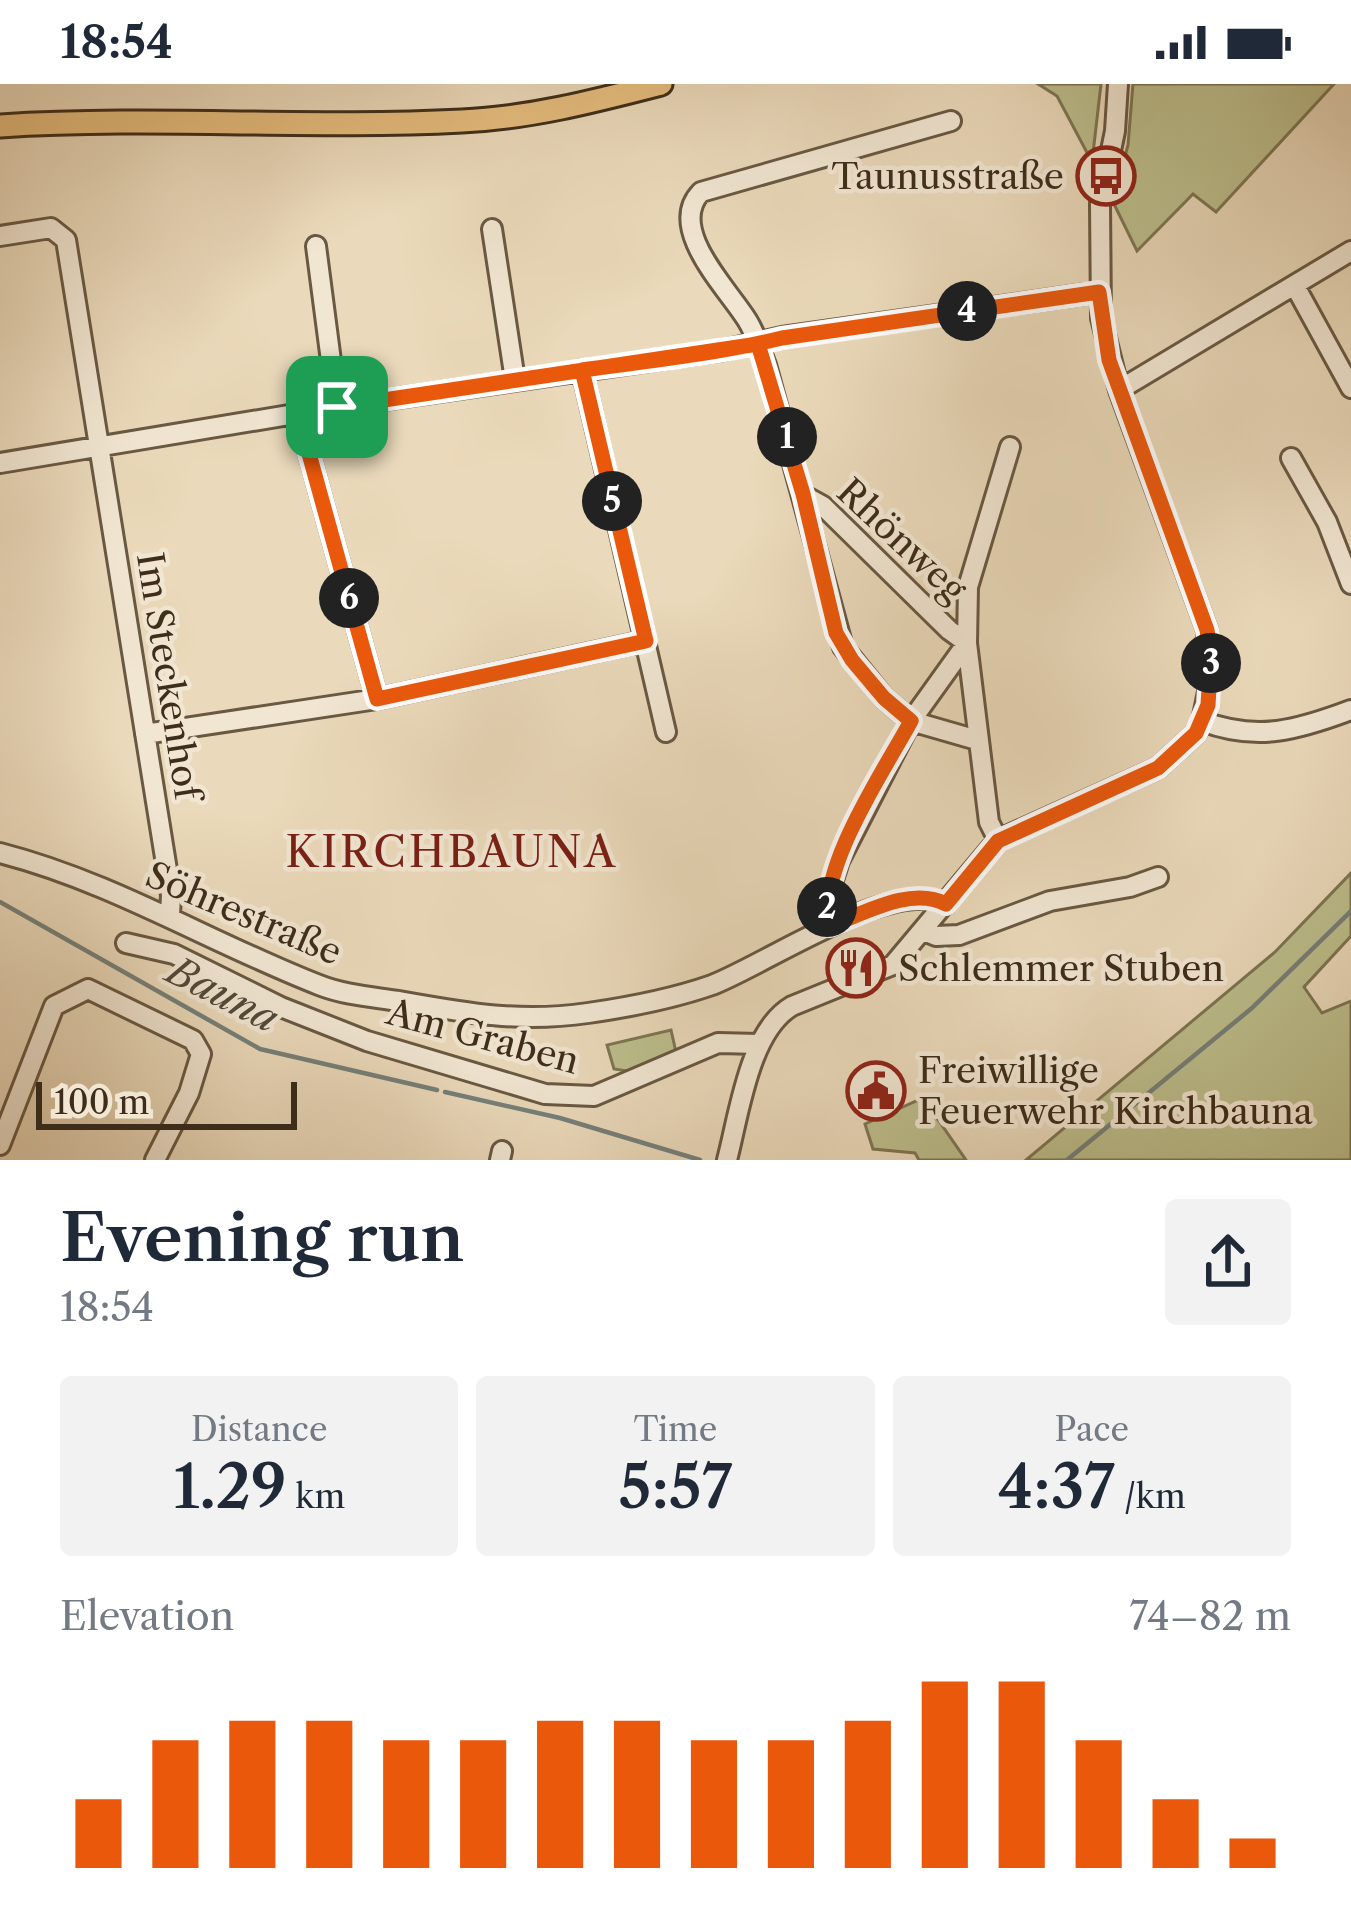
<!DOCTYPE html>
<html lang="en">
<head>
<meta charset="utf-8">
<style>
	:root { --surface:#fff; --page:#f2f2f3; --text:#1f2937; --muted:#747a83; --accent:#ea580c }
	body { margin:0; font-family:"Libre Caslon Text",serif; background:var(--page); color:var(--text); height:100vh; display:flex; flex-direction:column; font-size:45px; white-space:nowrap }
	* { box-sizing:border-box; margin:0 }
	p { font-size:39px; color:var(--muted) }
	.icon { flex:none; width:66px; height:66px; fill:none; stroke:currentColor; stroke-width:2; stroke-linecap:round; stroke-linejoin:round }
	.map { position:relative; height:1076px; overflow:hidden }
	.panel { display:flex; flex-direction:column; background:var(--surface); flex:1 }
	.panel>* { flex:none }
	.scale { position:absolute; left:36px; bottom:30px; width:261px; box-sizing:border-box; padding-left:12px; border:6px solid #3e2d1a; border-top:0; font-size:33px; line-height:42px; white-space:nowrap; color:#3e2d1a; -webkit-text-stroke:9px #f1e6d2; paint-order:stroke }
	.pin { position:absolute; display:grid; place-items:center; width:102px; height:102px; color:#fff; margin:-51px; border-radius:24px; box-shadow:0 6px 18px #0006 }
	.km { position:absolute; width:60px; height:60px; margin:-30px; border-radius:50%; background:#222; color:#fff; font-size:33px; line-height:60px; text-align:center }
	.round { display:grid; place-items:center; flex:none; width:126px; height:126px; border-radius:12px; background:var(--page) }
	.head { display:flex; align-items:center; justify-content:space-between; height:204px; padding:0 60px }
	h1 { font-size:66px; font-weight:600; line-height:90px }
	.metrics { display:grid; grid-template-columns:repeat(3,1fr); gap:18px; height:204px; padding:12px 60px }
	.metrics div { display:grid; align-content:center; border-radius:12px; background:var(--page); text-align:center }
	.metrics b { font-size:60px; font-weight:600 }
	.metrics small { font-size:33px; font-weight:400 }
	.metrics p { font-size:33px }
	.chart { height:336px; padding:24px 60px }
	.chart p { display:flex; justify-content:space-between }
	.chart svg { width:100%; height:216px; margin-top:12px; stroke:var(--accent); stroke-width:6 }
	.status { display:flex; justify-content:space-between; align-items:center; height:84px; padding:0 60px; background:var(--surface); direction:ltr }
	.status svg { height:33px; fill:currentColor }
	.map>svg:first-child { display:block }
	.green { fill:#bcbe8c; stroke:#7d7653; stroke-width:3 }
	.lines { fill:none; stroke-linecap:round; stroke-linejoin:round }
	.stream { stroke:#76807a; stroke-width:4.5 }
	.minor-casing { stroke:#695842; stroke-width:24 }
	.major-casing { stroke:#3e2d1a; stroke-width:27 }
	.minor { stroke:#f1e6d2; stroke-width:18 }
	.major { stroke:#e5bc7d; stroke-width:21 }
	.route-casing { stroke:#fff; stroke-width:24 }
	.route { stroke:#ea580c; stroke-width:15 }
	.labels { text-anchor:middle; stroke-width:9; stroke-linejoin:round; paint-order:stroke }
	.poi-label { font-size:36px; fill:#3e2d1a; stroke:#f1e6d2; text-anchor:start }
	.street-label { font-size:36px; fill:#3e2d1a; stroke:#f1e6d2 }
	.water-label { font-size:39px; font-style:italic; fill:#51493a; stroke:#f1e6d2 }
	.quarter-label { font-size:42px; letter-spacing:3px; fill:#7a1f14; stroke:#f1e6d2 }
</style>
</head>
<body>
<div class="status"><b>18:54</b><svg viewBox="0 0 49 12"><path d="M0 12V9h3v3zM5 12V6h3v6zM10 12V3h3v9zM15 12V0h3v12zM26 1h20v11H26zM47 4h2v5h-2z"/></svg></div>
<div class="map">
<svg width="1351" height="1076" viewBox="0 0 1351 1076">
	<rect width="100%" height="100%" fill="#ead9ba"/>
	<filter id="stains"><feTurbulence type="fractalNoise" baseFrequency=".00167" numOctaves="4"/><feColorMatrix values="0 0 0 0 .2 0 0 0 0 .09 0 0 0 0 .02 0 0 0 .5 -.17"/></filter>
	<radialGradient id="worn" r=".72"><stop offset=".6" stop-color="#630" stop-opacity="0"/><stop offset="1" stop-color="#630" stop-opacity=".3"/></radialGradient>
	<path class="green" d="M 1038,0 L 1101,0 L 1092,78 L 1057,12 Z
		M 1133,0 L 1334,0 L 1216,128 L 1193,110 L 1137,167 L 1113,118 L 1128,61 Z
		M 1351,789 L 1351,852 L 1304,903 L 1322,929 L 1351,917 L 1351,1076 L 1026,1076 L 1275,868 Z
		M 671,946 L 676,968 L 627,987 L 614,985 L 607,961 Z
		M 923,1014 L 966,1076 L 919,1076 L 915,1069 L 873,1065 L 865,1040 Z"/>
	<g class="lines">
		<path class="stream" d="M 0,818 L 260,965 L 437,1006
			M 445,1008 L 560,1034 L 700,1076
			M 1067,1076 L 1252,924 L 1351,827"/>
		<defs>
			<path id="minor" d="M 951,37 L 701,108 C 666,144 727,204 747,236 C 756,250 760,266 766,281 L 843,563 L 884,614 L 911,637 L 977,656
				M 492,145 L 515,296
				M 0,152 L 51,144 L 66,156 L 171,811 L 170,831
				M 316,162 L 337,323
				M 1295,202 L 1351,304
				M 582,286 L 666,648
				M 1119,306 L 1351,167
				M 298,330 L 377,615
				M 1291,374 L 1327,438 L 1351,500
				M 0,379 L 337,323 L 719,267 L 782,253 L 1099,208
				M 803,411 L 823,422 L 949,546 L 967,559 L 989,738 L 998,756
				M 1202,637 C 1257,658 1298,646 1351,626
				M 145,650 L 377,615 L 645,557
				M 0,769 C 113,798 211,859 319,901 C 344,911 373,913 399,917 C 466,929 520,939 588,929 C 630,923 672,915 712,901 C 767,880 892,793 946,820
				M 830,841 L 828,812 L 839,777 L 911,637 L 967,559 L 968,503 L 1010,363
				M 924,847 L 936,852 L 959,851 L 1050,817 L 1130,803 L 1158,793
				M 126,859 L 174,870 L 281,923 L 367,957 L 545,1010 L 594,1012 L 718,959 L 759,960
				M 0,1061 L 54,922 L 88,905 L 193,956 L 201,970 L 189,1009 L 155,1076
				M 500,1076 L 502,1067
				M 727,1076 C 739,1031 749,947 792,922 L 893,881 L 998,756 L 1158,684 L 1196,649 L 1202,637 L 1210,598 L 1207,546 L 1119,306 L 1101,234 L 1100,120 L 1115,47 L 1118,0"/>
			<path id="major" d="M 0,42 C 154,32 308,45 462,37 C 530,34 595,17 661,0"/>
		</defs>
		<use href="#minor" class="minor-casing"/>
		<use href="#major" class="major-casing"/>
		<use href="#minor" class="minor"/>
		<use href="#major" class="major"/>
	</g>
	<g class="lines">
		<defs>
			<path id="route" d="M 337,323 L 758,260 L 803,410 L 836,549 L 852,576 L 884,614 L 911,637 C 885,685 815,788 830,842 C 865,829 911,802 946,820 L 998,757 L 1158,684 L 1196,649 L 1208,621 L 1211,572 L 1207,546 L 1109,276 L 1099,208 L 782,254 C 716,270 649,277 582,286 L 646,557 L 377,615 L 298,330 L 337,323"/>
		</defs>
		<use href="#route" class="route-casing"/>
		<use href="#route" class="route"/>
	</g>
	<defs>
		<symbol id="bus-ring" viewBox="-11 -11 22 22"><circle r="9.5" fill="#f1e6d2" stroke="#8f2418" stroke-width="1.5"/><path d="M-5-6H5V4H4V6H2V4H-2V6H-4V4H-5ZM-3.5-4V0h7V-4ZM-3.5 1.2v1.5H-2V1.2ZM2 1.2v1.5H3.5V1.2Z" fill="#8f2418"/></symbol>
		<symbol id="restaurant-ring" viewBox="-11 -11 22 22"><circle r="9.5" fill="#f1e6d2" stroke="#8f2418" stroke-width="1.5"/><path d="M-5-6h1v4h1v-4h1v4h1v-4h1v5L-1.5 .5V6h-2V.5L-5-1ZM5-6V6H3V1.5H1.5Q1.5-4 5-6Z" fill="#8f2418"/></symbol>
		<symbol id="civic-ring" viewBox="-11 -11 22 22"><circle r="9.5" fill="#f1e6d2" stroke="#8f2418" stroke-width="1.5"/><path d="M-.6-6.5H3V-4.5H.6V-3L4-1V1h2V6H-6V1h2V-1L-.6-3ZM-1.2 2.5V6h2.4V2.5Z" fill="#8f2418"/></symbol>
	</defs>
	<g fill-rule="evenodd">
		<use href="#bus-ring" x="1073" y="59" width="66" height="66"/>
		<use href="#restaurant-ring" x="823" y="851" width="66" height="66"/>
		<use href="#civic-ring" x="843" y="974" width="66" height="66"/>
	</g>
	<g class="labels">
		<g class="poi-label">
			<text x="1064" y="105" text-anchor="end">Taunusstraße</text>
			<text x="898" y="897">Schlemmer Stuben</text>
			<text x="918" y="999">Freiwillige<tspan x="918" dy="41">Feuerwehr Kirchbauna</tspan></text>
		</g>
		<g class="street-label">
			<text transform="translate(902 456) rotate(43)" y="13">Rhönweg</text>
			<text transform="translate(169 592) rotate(81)" y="13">Im Steckenhof</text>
			<text transform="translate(244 829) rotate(23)" y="13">Söhrestraße</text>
			<text transform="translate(483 952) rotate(15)" y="13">Am Graben</text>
		</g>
		<g class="water-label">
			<text transform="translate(223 910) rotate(27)" y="14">Bauna</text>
		</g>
		<g class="quarter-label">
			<text x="452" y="783">KIRCHBAUNA</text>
		</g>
	</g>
	<rect width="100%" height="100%" filter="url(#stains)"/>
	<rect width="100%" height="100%" fill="url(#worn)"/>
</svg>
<div class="scale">100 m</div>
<div class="pin" style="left:337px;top:323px;background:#1e9e55"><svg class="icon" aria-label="arrive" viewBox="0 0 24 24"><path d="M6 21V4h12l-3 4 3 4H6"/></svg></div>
<b class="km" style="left:787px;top:353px">1</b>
<b class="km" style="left:827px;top:823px">2</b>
<b class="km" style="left:1211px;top:579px">3</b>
<b class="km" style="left:967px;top:227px">4</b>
<b class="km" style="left:612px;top:417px">5</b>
<b class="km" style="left:349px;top:514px">6</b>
</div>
<section class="panel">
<div class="head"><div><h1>Evening run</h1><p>18:54</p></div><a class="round"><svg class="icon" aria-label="share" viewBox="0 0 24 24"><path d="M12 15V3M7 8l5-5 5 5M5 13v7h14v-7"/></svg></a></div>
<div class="metrics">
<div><p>Distance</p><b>1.29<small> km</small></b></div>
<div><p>Time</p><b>5:57</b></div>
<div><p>Pace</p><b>4:37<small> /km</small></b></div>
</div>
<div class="chart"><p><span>Elevation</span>74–82 m</p>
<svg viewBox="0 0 160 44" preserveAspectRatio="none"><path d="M5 44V30M15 44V18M25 44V14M35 44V14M45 44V18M55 44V18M65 44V14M75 44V14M85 44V18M95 44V18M105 44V14M115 44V6M125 44V6M135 44V18M145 44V30M155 44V38"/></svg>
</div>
</section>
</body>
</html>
